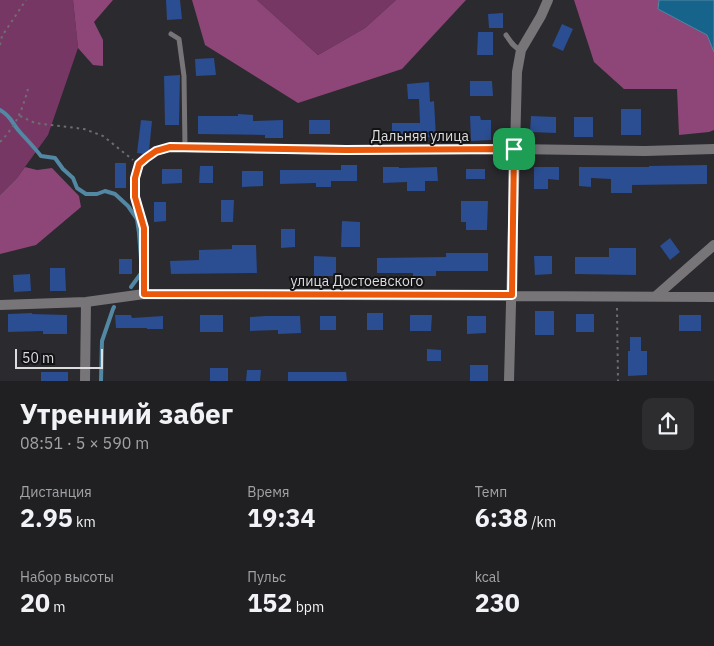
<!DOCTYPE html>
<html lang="ru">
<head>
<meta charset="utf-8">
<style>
	:root { --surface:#202023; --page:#2d2d30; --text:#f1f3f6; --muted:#a2a3a6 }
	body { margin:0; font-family:"IBM Plex Sans",sans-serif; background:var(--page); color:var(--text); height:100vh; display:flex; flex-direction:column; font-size:19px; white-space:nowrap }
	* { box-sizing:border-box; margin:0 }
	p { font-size:16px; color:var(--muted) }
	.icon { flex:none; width:28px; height:28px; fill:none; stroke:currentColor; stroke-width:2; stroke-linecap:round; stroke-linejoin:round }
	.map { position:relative; height:381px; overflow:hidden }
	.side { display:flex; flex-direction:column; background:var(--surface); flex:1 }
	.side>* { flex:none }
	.scale { position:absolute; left:15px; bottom:12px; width:88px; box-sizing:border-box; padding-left:5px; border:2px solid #dddde0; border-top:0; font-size:14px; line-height:18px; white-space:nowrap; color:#dddde0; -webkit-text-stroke:4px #131315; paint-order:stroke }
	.pin { position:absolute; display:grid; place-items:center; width:42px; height:42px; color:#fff; margin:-21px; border-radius:10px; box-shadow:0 2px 8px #0006 }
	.round { display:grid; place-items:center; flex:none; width:52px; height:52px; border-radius:10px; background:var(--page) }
	.overview { display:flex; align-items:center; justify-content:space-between; height:85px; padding:0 20px }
	h1 { font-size:28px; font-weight:800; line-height:38px }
	.metrics { display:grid; grid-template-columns:repeat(3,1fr); gap:8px; height:85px; padding:5px 20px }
	.metrics div { display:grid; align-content:center }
	.metrics b { font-size:25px; font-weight:800 }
	.metrics small { font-size:14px; font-weight:400 }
	.metrics p { font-size:14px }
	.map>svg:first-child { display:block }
	.green { fill:#773764 }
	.forest { fill:#8e4578 }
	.water { fill:#16648b; stroke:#5288a4 }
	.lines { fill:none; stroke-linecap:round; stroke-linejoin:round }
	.stream { stroke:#5288a4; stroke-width:4 }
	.building { fill:#2b4d91 }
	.path { stroke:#6e6e72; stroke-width:2; stroke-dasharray:2.5 4; stroke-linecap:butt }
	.lane { stroke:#777578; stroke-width:5 }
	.street { stroke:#777578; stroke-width:10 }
	.route-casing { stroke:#fff; stroke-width:10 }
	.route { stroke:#ea580c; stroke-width:6 }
	.labels { text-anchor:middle; stroke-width:4; stroke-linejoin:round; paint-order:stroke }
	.street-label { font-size:14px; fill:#dddde0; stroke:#131315 }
</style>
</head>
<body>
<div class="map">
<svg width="714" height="381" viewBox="0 0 714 381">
	<rect width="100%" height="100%" fill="#2a2a2f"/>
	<path class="green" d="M 0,0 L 73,0 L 78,48 L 48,135 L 17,178 L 0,195 Z
		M 257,0 L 396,0 L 365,28 L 318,55 Z"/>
	<path class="forest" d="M 73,0 L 113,0 L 94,22 L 103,40 L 103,66 L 93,65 L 78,48 Z
		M 192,0 L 257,0 L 318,55 L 365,28 L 396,0 L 466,0 L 402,69 L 298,103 L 205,45 Z
		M 574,0 L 659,0 L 658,9 L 707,35 L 714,52 L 714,130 L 709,132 L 679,135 L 677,89 L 624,89 L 594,62 Z
		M 25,167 L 37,170 L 52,168 L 79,196 L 81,207 L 36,245 L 0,254 L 0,195 L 17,178 Z"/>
	<path class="water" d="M 659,0 L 714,0 L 714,52 L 707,35 L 658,9 Z"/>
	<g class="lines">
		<path class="stream" d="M 0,110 C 12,117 11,122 19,131 C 26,139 34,147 41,156 L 55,158 L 63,169 L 73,178 L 77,188 L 86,194 L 97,194 L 105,191 L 115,194 L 128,206 L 137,219 L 139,233 L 142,272 L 131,287
			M 101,381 L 102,341 L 113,309 L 114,307"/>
	</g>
	<path class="building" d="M 166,0 L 180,0 L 182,19 L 167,20 Z
		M 503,13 L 503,28 L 489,28 L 488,14 Z
		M 562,24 L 573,29 L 563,51 L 552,46 Z
		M 478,32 L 493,32 L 493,55 L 477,55 Z
		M 214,58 L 216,75 L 196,76 L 195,59 Z
		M 180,75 L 179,125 L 165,125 L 164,76 Z
		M 470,81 L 492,81 L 493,96 L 470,96 Z
		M 429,82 L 430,102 L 434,101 L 436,137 L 392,138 L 392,123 L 420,123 L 419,99 L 408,99 L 407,84 Z
		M 621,109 L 641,109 L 641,135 L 621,135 Z
		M 238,114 L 253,115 L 253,121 L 283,120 L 283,138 L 265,138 L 265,135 L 198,134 L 198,116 L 238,116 Z
		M 470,116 L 480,116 L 481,120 L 491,120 L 491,140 L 471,141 Z
		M 531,116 L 556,117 L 556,133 L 530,132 Z
		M 574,117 L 593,117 L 593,137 L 574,137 Z
		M 141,120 L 152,121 L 149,151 L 145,154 L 137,153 Z
		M 309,120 L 330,120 L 330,134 L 309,134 Z
		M 115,163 L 126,163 L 126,188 L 115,188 Z
		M 341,165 L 357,165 L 357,181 L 331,181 L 331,187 L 316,187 L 316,183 L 280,184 L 280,170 L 341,170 Z
		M 707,165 L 707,184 L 632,185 L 632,193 L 611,193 L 611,179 L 591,178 L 591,187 L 579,186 L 579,167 L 649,167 L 649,166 Z
		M 200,166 L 213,166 L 213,183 L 199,183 Z
		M 383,167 L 399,167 L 399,168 L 437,167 L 438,181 L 425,181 L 425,191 L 407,191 L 407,182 L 383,183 Z
		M 534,167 L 559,167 L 559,180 L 548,179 L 548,189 L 534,189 Z
		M 162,169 L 182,169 L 182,183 L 162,184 Z
		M 466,169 L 485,169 L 485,179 L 466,179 Z
		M 242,171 L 263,171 L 263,186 L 242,187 Z
		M 221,200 L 234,200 L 233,222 L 221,222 Z
		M 461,201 L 488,201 L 487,230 L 466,230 L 466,222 L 461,222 Z
		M 154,202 L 166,202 L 166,221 L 154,222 Z
		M 342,221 L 360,222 L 360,247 L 341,247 Z
		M 281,229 L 295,229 L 295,247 L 281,248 Z
		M 670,238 L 680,252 L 670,260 L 660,246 Z
		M 232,245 L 256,245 L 257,273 L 171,274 L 170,261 L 199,260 L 199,250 L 232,249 Z
		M 609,248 L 636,248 L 636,275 L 575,274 L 575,257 L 609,257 Z
		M 446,253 L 488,253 L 488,271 L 436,271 L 436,276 L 413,276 L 413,273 L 377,273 L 377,258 L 446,257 Z
		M 314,256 L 336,257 L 336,276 L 314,276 Z
		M 534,256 L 552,256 L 552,274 L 535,275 Z
		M 119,259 L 132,259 L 132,274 L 119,274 Z
		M 50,268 L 65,268 L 66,291 L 50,291 Z
		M 30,274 L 31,291 L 14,292 L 13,275 Z
		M 535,311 L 554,311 L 554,335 L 535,335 Z
		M 32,313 L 32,314 L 67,315 L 67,334 L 43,334 L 43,331 L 8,332 L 8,314 Z
		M 367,313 L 383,313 L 383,330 L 367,330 Z
		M 576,314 L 594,314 L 594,332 L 576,332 Z
		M 115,315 L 131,315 L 132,318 L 163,316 L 163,329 L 147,329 L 147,328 L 116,328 Z
		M 200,315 L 223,315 L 223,332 L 200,332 Z
		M 410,315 L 432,315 L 431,331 L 410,331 Z
		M 679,315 L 701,315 L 701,331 L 679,331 Z
		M 266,316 L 300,316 L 301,333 L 278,334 L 278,330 L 250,331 L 250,317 Z
		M 320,316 L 336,316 L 336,330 L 320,330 Z
		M 467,316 L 486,316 L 486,333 L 467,334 Z
		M 630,337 L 641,337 L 641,351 L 647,351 L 647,375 L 628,376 L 628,351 L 630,351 Z
		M 427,349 L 441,350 L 441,361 L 427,361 Z
		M 470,365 L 488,365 L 488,381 L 470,381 Z
		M 210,368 L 228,368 L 228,381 L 210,381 Z
		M 247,370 L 261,370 L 260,381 L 246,381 Z
		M 41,372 L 68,372 L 68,381 L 41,381 Z
		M 288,372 L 346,372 L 347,381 L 288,381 Z"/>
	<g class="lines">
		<path class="path" d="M 0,45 L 2,36 L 26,0
			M 20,116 L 35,123 L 84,129 L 103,136 L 133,160
			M 0,142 C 17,124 21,113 28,89
			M 617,308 L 618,381"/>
		<path class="lane" d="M 506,35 C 510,41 514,48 521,50
			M 144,294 L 144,228 L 135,197 L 135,178 L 139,164 L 146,158 L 156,151 L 170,147 L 185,147 L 184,76 L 179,39 L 171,34"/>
		<path class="street" d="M 185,147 L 346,150 L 514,149 L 645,151 L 714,149
			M 656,296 L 714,245
			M 0,305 L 86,302 L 144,294 L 714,297
			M 85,381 L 86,302
			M 509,381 L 517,72 L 521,50 L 541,16 L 548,0"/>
	</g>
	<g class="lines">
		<defs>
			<path id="route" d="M 170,147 L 346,150 L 514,149 L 512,295 L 144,294 L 144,228 L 135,197 L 135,178 L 139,164 L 146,158 L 156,151 Z"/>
		</defs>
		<use href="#route" class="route-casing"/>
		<use href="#route" class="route"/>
	</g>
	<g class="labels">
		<g class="street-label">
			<text x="420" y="141">Дальняя улица</text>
			<text x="357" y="286">улица Достоевского</text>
		</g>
	</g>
</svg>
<div class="scale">50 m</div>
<div class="pin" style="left:514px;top:149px;background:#1e9e55"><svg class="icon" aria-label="arrive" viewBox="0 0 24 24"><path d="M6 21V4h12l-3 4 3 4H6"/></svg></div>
</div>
<section class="side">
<div class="overview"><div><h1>Утренний забег</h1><p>08:51 · 5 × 590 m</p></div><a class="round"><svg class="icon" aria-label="share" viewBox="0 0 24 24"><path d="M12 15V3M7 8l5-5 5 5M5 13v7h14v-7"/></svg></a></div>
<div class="metrics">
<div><p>Дистанция</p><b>2.95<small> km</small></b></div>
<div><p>Время</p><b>19:34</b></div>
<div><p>Темп</p><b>6:38<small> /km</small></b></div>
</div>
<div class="metrics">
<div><p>Набор высоты</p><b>20<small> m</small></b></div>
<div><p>Пульс</p><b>152<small> bpm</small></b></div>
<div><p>kcal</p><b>230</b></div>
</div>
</section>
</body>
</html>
